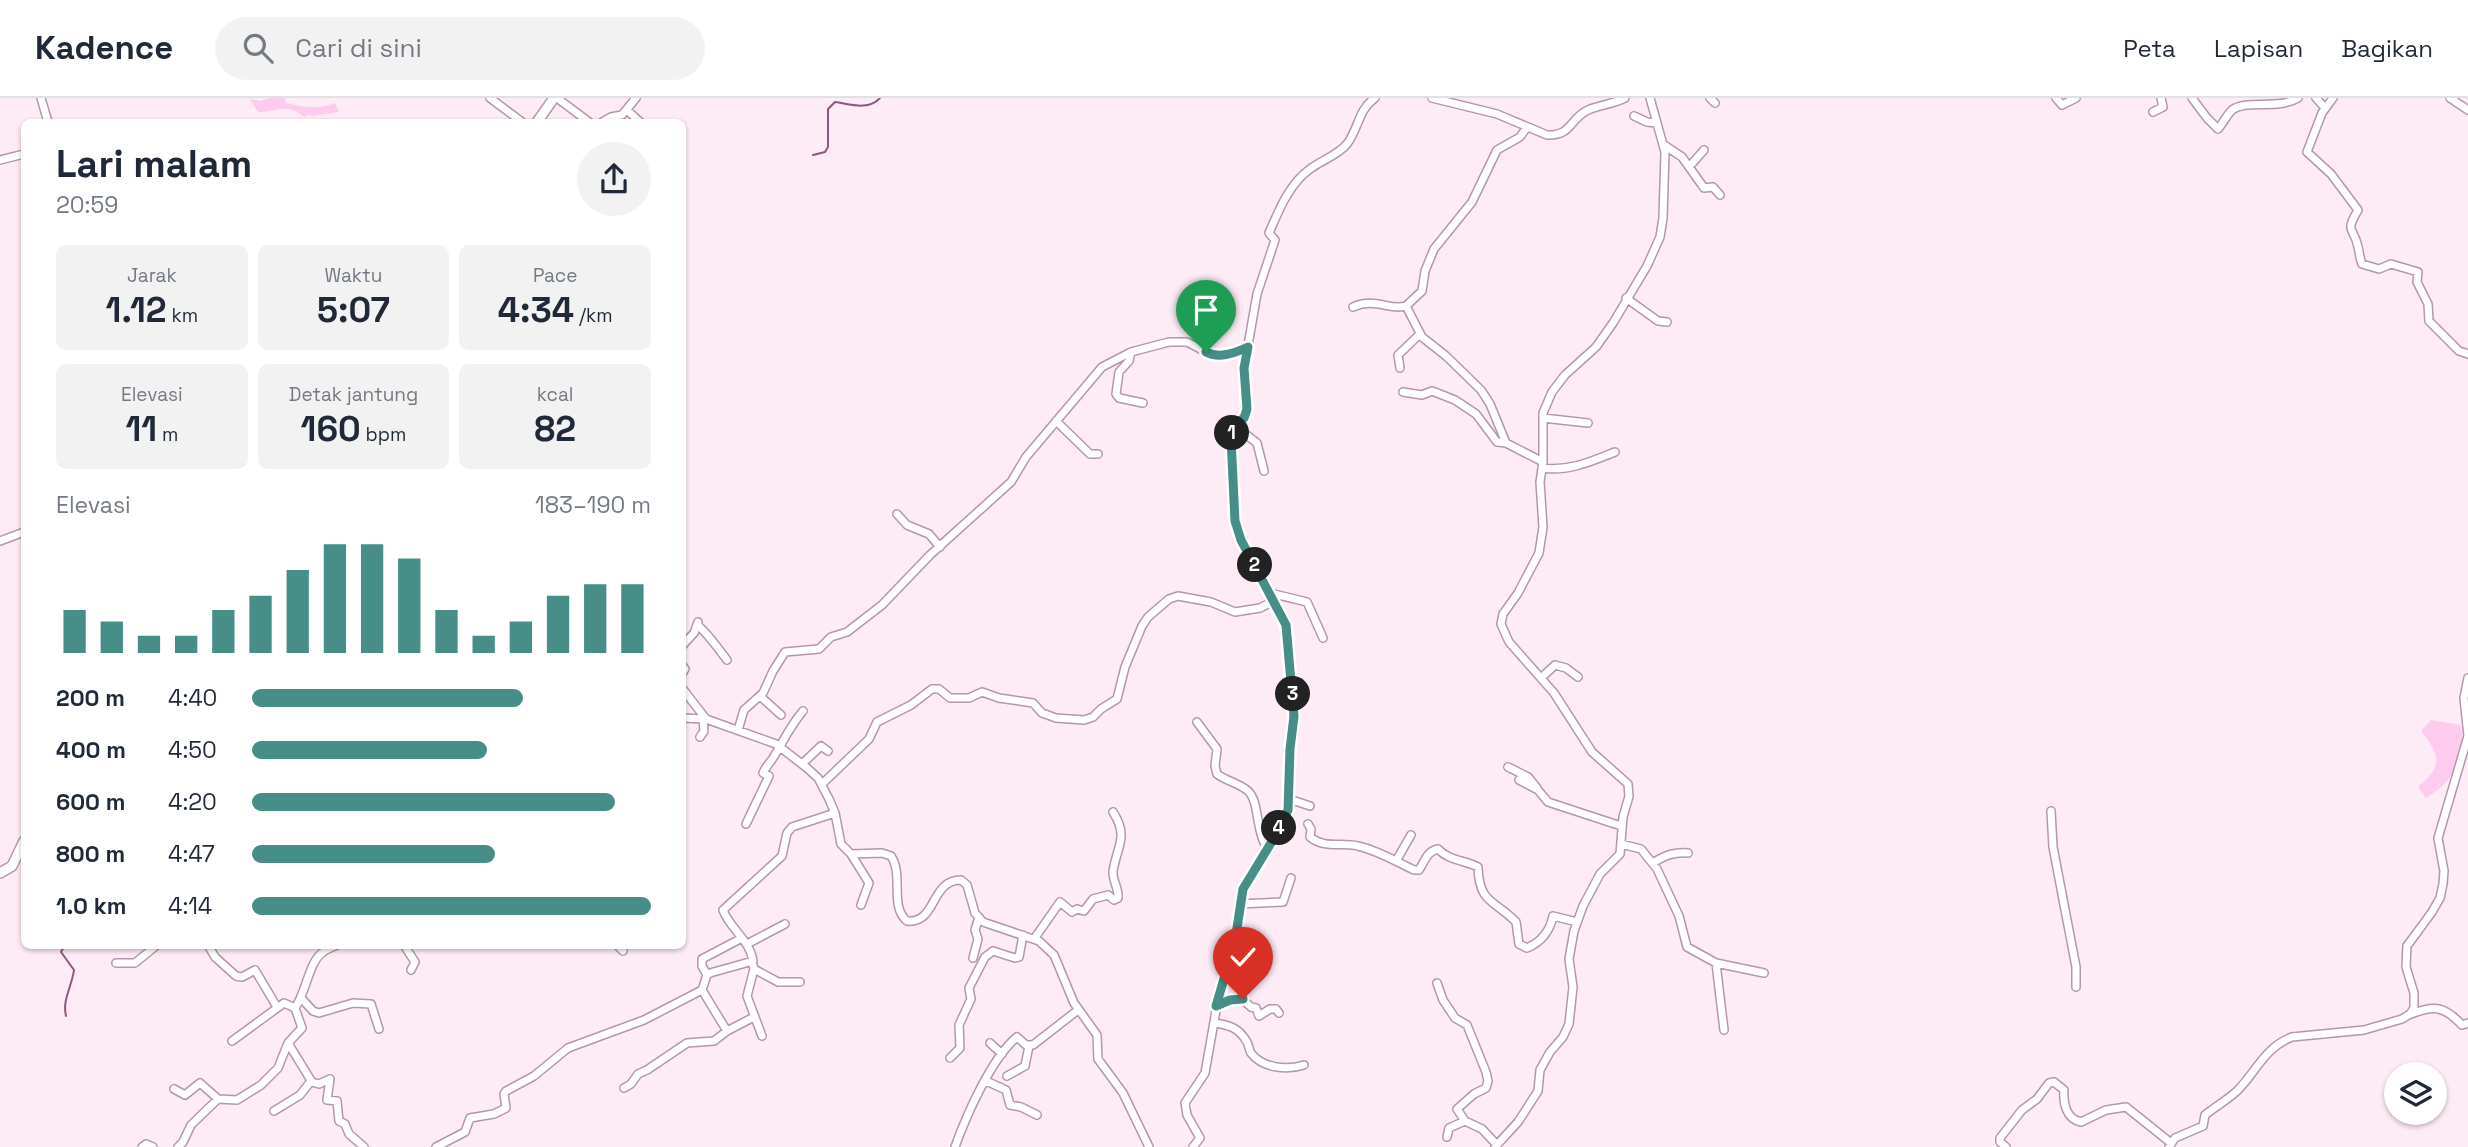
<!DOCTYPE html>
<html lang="id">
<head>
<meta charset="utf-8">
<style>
	:root { --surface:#fff; --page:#f2f2f3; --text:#1f2937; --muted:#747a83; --line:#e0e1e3; --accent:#478e88 }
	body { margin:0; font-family:"Space Grotesk",sans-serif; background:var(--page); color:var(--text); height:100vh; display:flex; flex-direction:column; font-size:26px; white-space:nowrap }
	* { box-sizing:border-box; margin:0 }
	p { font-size:23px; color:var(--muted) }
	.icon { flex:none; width:38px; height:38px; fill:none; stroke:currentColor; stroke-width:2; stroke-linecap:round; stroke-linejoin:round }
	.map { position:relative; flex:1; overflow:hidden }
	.side { position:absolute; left:21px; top:21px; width:665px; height:830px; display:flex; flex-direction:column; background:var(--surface); border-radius:10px; box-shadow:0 2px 5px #0004 }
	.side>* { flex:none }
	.tools { position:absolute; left:2384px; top:964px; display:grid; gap:14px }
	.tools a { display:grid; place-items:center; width:63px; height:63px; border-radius:50%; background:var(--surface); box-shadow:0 2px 5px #0004; font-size:35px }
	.pin { position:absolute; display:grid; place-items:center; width:60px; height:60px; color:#fff; margin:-72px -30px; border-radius:50% 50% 50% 0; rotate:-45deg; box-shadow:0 0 7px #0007 }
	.pin .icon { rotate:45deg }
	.km { position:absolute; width:35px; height:35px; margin:-18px; border-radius:50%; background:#222; color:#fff; font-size:19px; line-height:35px; text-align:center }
	.round { display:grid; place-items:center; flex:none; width:74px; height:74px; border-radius:37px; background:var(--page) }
	.overview { display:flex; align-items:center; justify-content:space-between; height:119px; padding:0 35px }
	h1 { font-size:38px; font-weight:700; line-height:52px }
	.metrics { display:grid; grid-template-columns:repeat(3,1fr); gap:10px; height:119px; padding:7px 35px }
	.metrics div { display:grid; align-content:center; border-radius:10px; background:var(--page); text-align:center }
	.metrics b { font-size:35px; font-weight:700 }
	.metrics small { font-size:19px; font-weight:400 }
	.metrics p { font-size:19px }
	.chart { height:196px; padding:14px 35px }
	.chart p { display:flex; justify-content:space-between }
	.chart svg { width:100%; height:126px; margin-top:7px; stroke:var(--accent); stroke-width:6 }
	ul { padding:0 35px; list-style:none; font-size:23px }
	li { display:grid; grid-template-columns:112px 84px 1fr; align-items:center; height:52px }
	li i { height:18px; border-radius:9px; background:var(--accent) }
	header { display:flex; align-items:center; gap:42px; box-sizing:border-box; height:98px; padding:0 35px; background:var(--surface); border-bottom:2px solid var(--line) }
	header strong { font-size:33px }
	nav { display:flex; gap:38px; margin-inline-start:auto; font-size:24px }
	.search { width:490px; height:63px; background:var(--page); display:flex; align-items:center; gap:18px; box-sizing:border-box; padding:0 24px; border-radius:38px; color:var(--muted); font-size:26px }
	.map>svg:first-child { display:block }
	.green { fill:#fdcbed }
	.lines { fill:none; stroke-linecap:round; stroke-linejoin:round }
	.stream { stroke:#915680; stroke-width:2 }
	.minor-casing { stroke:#b398aa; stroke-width:10 }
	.major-casing { stroke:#b398aa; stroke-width:12 }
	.minor { stroke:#fff; stroke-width:7 }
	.major { stroke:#fff; stroke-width:9 }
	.route-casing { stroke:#fff; stroke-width:14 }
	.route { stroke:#478e88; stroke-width:9 }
</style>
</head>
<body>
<header>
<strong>Kadence</strong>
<div class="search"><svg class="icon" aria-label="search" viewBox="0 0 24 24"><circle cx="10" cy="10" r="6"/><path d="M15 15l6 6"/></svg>Cari di sini</div>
<nav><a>Peta</a><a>Lapisan</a><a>Bagikan</a></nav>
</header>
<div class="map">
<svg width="2468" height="1049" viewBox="0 0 2468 1049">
	<rect width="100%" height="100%" fill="#fdebf6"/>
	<path class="green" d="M 271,0 L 285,0 L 286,5 C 303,9 318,12 335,5 L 339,14 L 311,18 L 310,16 L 305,19 C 285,4 279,14 258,14 L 250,1 L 260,3 Z
		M 2431,622 L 2460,627 C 2467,641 2457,669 2448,682 C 2443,689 2433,695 2426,700 L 2418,689 C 2443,668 2441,658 2421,633 Z"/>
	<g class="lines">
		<path class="stream" d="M 813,57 L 825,54 L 828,49 L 828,11 L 835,4 C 850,6 868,13 880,0
			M 65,847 L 61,854 L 74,872 C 72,888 62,902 66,918"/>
		<defs>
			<path id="minor" d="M 41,0 L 48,24
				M 490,0 L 522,24
				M 557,0 L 589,24
				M 1432,0 L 1497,16 L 1547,37 C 1572,38 1569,21 1588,12 C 1600,7 1613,6 1625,0
				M 1710,0 L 1715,5
				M 2056,0 L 2062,7 L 2076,0
				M 2192,0 L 2207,20 L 2218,31 C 2223,25 2227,17 2232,12 C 2246,1 2278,12 2298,0
				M 2316,0 L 2325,10
				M 2333,0 L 2322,15 L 2307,54 L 2331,76 L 2358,112 C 2344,136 2354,128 2358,149 C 2360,156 2359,159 2362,166 L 2379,171 L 2391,166 L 2418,174 L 2417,184 L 2428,206 L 2429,223 L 2459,253 L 2468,256
				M 2450,0 L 2468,12
				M 627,12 L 640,24
				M 2153,14 L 2163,9 L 2161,0
				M 1634,18 L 1647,24 L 1657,25
				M 602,24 L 611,19 L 622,17 L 636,0
				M 1664,47 L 1682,59 L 1704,90 L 1713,89 L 1720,97
				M 0,62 L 24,56
				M 1689,69 L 1704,52
				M 1626,200 L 1658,223 L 1667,224
				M 1353,209 C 1375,199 1390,213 1406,208
				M 1131,254 L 1129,263 L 1119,274 L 1116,296 L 1119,300 L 1143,305
				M 1400,270 L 1398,257 L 1420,236
				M 1403,294 L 1422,297 L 1432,293 L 1455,302 L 1476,316 L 1497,344 L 1506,345
				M 1543,320 L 1588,325
				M 1056,323 L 1090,356 L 1098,356
				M 1235,328 L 1257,345 L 1264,373
				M 1543,364 L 1543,315 L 1552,294 L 1565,277 L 1596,249 L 1613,225 L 1647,168 L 1660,139 L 1663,120 L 1665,54 L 1650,0
				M 1542,370 C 1568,374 1592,363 1615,354
				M 897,416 L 907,427 L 929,436 L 940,449
				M 0,443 L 24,434
				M 1270,495 L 1307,504 L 1323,540
				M 697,527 C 705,532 721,554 727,562
				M 682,548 L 694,535 L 698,524
				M 682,567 L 685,571 L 682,576
				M 1541,580 L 1555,567 L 1566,570 L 1578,579
				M 682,590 L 706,621
				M 760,598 L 781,617
				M 682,620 L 706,621 L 776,646 L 807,670 L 818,680 L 829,701 L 835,715 L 841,746 L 851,756 L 869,785 L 861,807
				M 1197,624 L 1217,651 L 1215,668 L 1217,676 C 1226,683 1239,685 1248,693 C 1260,704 1255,734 1268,751
				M 738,632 L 744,612 L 763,595 L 773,573 L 785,554 L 819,551 L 831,539 L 847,534 L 882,507 L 930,457 L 1011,384 L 1026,359 L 1102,269 L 1131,254 L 1169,244 L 1187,244 L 1212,257 L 1232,256 L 1248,249
				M 700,639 L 704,633 L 703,621
				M 802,666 L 821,648 L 828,653
				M 1508,669 L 1528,679 L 1537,690
				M 1519,682 L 1538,692 L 1548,704 L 1621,728
				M 822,686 L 869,641 L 877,624 L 911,607 L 932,591 L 939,591 L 950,600 L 969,600 L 982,594 L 999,600 L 1033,605 L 1042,615 L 1056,620 L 1084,622 L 1093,619 L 1101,611 L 1117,601 L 1125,569 L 1142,528 L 1148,519 L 1169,501 L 1178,498 L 1211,504 L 1235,514 L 1260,510 L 1274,503
				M 1289,701 L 1310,708
				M 2051,713 L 2053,749 L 2076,869 L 2076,889
				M 746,726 L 769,678 L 763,675 C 766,668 770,665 773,660 C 783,644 790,628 803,613
				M 1308,726 L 1311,731 L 1310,739 C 1325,751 1341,744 1358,748 C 1377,752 1397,764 1414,772 L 1419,772 C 1425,763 1427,753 1438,751 C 1449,763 1465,762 1478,769 C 1479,806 1495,802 1516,824 L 1519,846 L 1527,850 C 1541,844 1550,833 1553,818 L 1577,824
				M 1621,746 L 1641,751 L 1657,771 L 1679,818 L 1687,849 L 1716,865 L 1764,875
				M 851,756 L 882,755 L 891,758 C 904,777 889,808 907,823 C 937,826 930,782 961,782 L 967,787 L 975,815 L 983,824 L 1039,843 L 1054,857 L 1074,905 L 1097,937 L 1098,961 L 1123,995 L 1149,1049
				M 1396,763 L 1411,737
				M 1653,765 C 1665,757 1674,754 1688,755
				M 1239,806 L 1283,804 L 1291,780
				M 1034,841 L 1060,804 L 1072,814 L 1077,811 L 1084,813 L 1093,801 L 1108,797 L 1114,802 L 1118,800 C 1119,790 1112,782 1113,773 C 1117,748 1129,739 1113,714
				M 747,846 L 785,826
				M 208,847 L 215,859 L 236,878 L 242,879 L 255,872 L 277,909
				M 404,847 L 415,864 L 411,872
				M 617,847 L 623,853
				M 973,860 L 978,841 L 975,832 L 979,819
				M 116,865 L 135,865 L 157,847
				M 1716,865 L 1724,932
				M 753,867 L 754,871 L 778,884 L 800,884
				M 754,871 L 747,898 L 762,938
				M 707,877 L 702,868 L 702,861 L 742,840
				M 1437,885 L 1443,902 L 1455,920 L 1467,927 L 1486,974 L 1488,983 L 1486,990 L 1474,996 L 1457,1011 L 1465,1023 L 1482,1031 L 1497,1047
				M 702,892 L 727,933 L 754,919
				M 302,901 L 313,913 L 319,915 L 353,905 L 371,906 L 379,931
				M 1216,908 L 1229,902 L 1241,900 L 1251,909 L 1256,910 L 1259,918 L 1270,911 L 1276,911 L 1279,915
				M 2411,916 C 2435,907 2444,908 2462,927 L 2468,925
				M 1214,925 C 1230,927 1239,930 1247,944 C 1249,948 1249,952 1251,955 C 1263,971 1288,972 1304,967
				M 232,943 L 284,905 L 295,910
				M 288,945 L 312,984 L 319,986 L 330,981 L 327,1002 L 337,1003 L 339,1023 L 345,1026 L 349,1036 L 364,1049
				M 990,945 L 1002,956
				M 950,960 L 960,950 L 959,927 L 971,901 L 969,890 L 985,859 L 993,853 L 1015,860 L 1019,859 L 1023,837
				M 1007,978 L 1025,968 L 1029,948
				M 986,983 L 1006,992 L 1010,1007 L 1021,1009 L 1037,1017
				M 624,990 L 631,986 L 638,976 L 647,972 L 687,945 L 714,943 L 727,933
				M 174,991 L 185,997 L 200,985 L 218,1001
				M 274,1013 L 300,997 L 311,983
				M 1447,1039 L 1449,1030 L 1465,1023
				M 142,1049 L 146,1046 L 153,1049
				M 178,1049 L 183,1044 L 191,1027 L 218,1001 L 237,1002 L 261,987 L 278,970 L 288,945 L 302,930 L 295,910 C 306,895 309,864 322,855 C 326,851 333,849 337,847
				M 436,1049 L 465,1034 L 470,1020 L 494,1016 L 506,1010 L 504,996 L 506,993 L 534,978 L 568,950 L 644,922 L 702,892 L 707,877 L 710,875 L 753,863 C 750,842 730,831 723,812 L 782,758 L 787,735 L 792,729 L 835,715
				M 955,1049 C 966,1018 992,959 1017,939 L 1026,947 L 1033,947 L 1078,912
				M 1193,1049 L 1200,1040 L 1187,1017 L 1185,1005 L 1205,975 L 1220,890 L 1235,843 L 1243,791 L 1274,740 L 1288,712 L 1290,651 L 1295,618 L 1288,533 L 1278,509 L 1242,442 L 1235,423 L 1232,398 L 1231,340 L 1235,326 L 1244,320 L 1247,311 L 1244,270 L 1257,196 L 1275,142 L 1269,135 C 1279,112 1289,86 1310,71 C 1322,62 1338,57 1347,46 C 1359,30 1358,12 1375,0
				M 1495,1049 L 1518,1024 L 1538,993 L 1540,972 L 1550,954 L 1563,939 L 1569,926 L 1573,889 L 1569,861 L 1574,833 L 1583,808 L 1600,776 L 1620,756 L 1623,719 L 1629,698 L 1628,686 L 1592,654 L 1554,595 L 1509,544 L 1501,526 L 1503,516 L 1518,495 L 1539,455 L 1543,429 L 1540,384 L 1543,364 L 1506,345 L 1490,306 L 1481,292 L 1446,258 L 1422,239 L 1406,208 L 1422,193 L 1425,173 L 1434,151 L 1472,104 L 1497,52 L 1520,39 L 1527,29
				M 2006,1049 L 2000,1044 L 2000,1040 L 2022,1012 L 2037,1001 L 2049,985 L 2054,984 L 2064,992 C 2063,1005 2066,1021 2081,1024 L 2106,1012 L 2126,1009 L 2171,1045
				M 2169,1049 L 2175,1040 L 2203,1028 L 2205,1017 C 2215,1009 2227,1002 2237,993 C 2256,974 2265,949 2292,939 L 2364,932 L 2402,921 L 2410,916 L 2414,910 L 2414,895 L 2406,869 L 2407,848 L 2432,814 L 2440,800 L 2443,786 L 2444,773 L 2438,740 L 2468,638 L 2464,600 L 2468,580"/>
			<path id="major" d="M 537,24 L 554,0
				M 0,775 L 12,768 L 24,743"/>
		</defs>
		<use href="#minor" class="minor-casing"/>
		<use href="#major" class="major-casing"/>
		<use href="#minor" class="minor"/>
		<use href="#major" class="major"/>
	</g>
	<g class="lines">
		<defs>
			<path id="route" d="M 1206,254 C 1219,261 1235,255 1248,249 L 1244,270 L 1247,311 L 1244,320 L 1235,326 L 1231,340 L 1235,423 L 1241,442 L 1286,527 L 1294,618 L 1290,651 L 1288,712 L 1274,740 L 1243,791 L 1235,843 L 1216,908 L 1230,902 L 1243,901"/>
		</defs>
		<use href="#route" class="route-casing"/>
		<use href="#route" class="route"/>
	</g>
</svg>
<div class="tools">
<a><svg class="icon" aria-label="layers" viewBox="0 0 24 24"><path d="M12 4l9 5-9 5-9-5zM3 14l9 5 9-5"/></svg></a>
</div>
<div class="pin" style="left:1206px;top:254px;background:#1e9e55"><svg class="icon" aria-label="arrive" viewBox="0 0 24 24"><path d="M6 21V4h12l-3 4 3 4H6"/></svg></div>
<div class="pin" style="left:1243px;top:901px;background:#d93025"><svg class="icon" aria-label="check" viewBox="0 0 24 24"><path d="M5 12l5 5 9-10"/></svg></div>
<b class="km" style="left:1232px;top:335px">1</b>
<b class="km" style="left:1255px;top:467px">2</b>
<b class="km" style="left:1293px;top:596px">3</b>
<b class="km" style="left:1279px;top:730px">4</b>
<section class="side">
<div class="overview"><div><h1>Lari malam</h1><p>20:59</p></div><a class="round"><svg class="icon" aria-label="share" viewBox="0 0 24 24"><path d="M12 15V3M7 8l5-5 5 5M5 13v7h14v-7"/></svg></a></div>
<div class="metrics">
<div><p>Jarak</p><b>1.12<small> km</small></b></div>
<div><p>Waktu</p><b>5:07</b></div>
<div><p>Pace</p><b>4:34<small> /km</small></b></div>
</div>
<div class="metrics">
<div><p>Elevasi</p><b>11<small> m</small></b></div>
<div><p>Detak jantung</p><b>160<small> bpm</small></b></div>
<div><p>kcal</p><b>82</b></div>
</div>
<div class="chart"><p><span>Elevasi</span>183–190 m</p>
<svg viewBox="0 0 160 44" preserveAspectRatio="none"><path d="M5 44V29M15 44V33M25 44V38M35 44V38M45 44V29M55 44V24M65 44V15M75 44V6M85 44V6M95 44V11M105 44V29M115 44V38M125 44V33M135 44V24M145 44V20M155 44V20"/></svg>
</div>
<ul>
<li><b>200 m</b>4:40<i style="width:68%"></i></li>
<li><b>400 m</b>4:50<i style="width:59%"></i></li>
<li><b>600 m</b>4:20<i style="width:91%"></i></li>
<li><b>800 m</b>4:47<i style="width:61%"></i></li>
<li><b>1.0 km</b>4:14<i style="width:100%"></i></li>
</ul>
</section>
</div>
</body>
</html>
